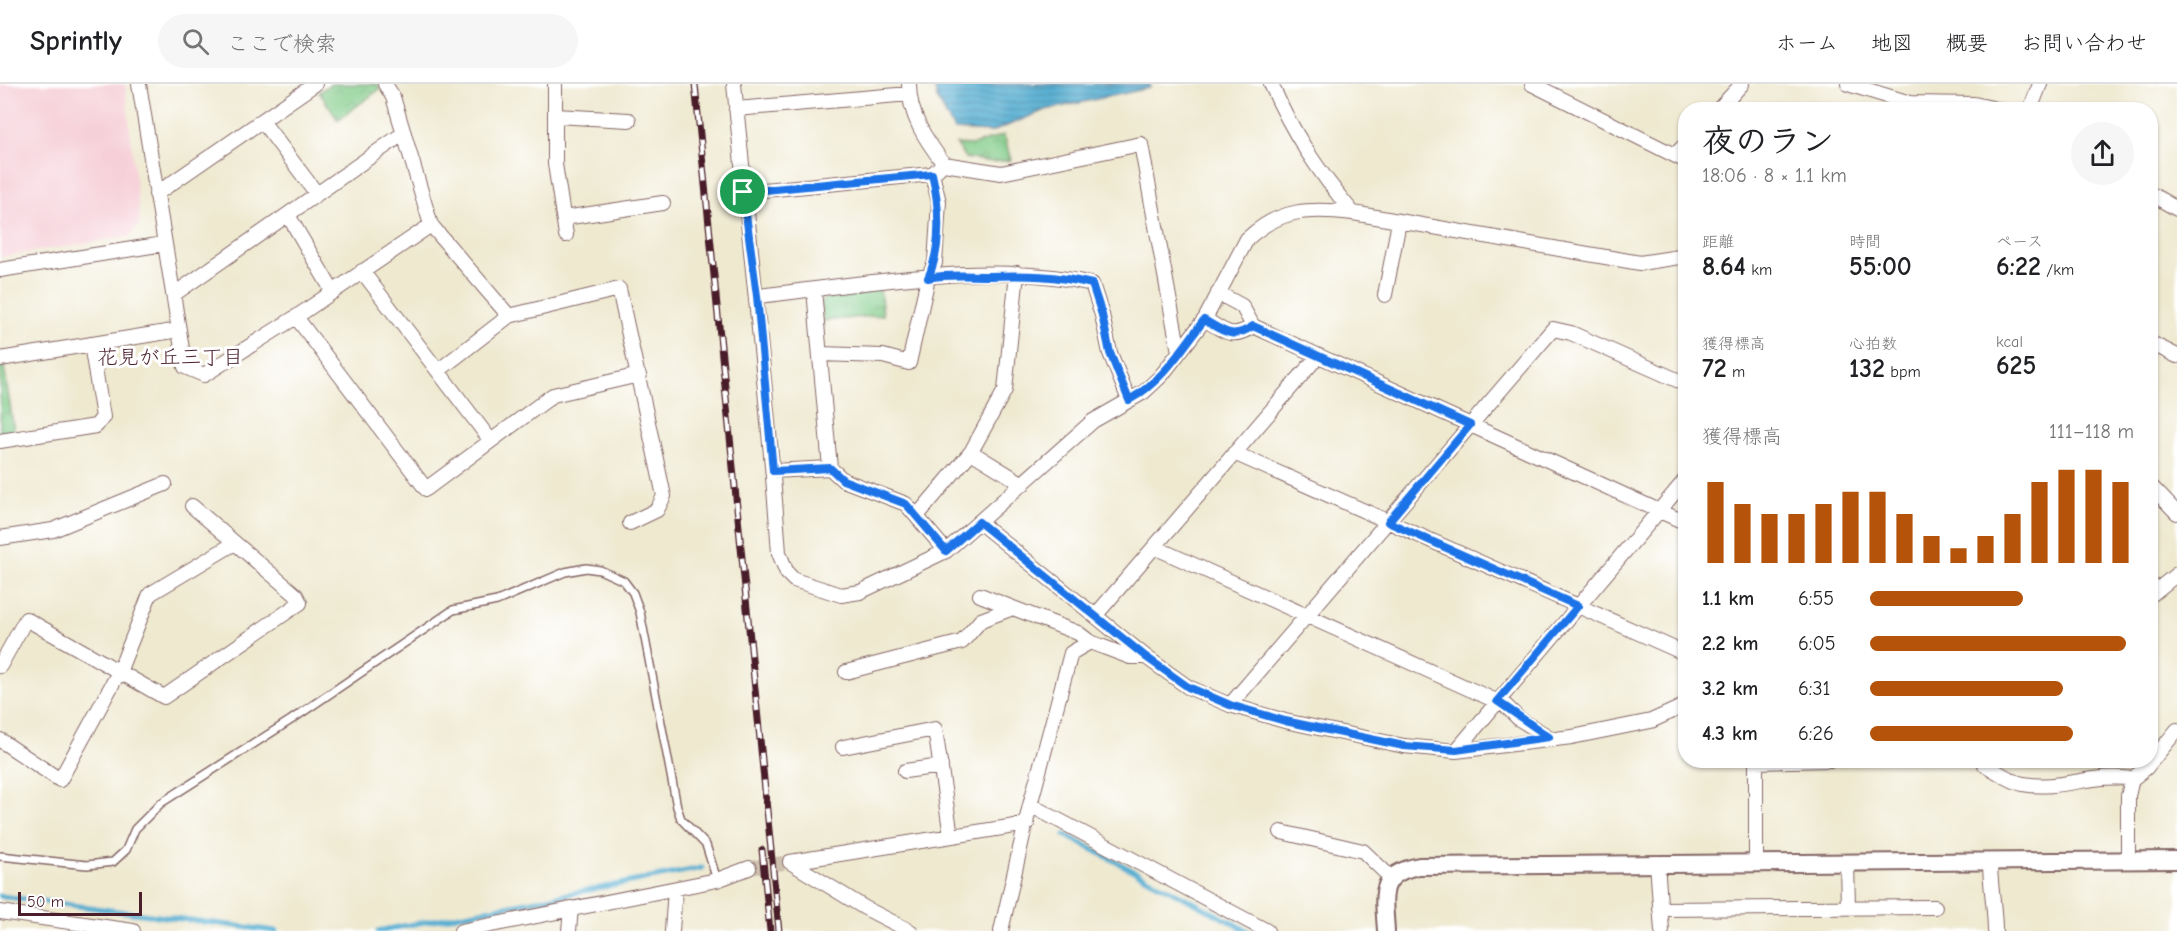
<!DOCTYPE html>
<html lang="ja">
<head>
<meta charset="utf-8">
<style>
	:root { --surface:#fff; --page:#f6f6f6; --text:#202124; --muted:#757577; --line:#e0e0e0; --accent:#b45309 }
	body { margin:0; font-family:"Comic Neue","Klee One",sans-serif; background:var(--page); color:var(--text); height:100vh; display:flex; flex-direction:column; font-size:22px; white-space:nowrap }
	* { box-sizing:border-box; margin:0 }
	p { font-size:20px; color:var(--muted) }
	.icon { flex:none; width:33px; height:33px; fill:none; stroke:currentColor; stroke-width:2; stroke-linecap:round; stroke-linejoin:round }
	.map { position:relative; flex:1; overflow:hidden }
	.panel { position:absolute; left:1678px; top:18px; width:480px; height:666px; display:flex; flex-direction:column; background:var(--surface); border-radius:24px; box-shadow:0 2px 4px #0004 }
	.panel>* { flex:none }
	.scale { position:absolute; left:18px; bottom:15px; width:124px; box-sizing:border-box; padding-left:6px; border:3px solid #4a1f2b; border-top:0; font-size:16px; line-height:21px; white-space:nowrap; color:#4a1f2b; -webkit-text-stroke:4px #fff; paint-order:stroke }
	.pin { position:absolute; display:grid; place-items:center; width:51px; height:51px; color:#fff; margin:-26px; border:3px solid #fff; border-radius:50%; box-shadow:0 2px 6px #0007 }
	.round { display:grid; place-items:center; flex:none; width:63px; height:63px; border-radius:32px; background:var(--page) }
	.headline { display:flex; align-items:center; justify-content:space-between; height:102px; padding:0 24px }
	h1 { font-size:33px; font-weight:800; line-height:45px }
	.metrics { display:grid; grid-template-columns:repeat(3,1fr); gap:9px; height:102px; padding:6px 24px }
	.metrics div { display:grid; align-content:center }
	.metrics b { font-size:26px; font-weight:800 }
	.metrics small { font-size:16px; font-weight:400 }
	.metrics p { font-size:16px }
	.chart { height:168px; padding:12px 24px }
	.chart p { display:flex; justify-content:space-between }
	.chart svg { width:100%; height:108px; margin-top:6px; stroke:var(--accent); stroke-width:6 }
	ul { padding:0 24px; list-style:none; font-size:20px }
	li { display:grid; grid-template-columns:96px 72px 1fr; align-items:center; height:45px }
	li i { height:15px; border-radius:8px; background:var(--accent) }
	header { display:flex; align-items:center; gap:36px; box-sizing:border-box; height:84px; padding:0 30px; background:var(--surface); border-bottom:2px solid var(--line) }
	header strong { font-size:28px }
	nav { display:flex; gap:33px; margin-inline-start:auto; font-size:21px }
	.search { width:420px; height:54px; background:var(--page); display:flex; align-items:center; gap:15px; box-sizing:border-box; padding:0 21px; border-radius:33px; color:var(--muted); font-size:22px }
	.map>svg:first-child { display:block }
	.built { fill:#f6cfd8 }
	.park { fill:url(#park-crowns); stroke:#66755a; stroke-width:1.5 }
	.water { fill:url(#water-rules); stroke:#50667e; stroke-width:1.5 }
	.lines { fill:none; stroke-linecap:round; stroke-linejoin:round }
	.stream { stroke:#55aed2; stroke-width:5 }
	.minor-tunnel { stroke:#cec1af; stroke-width:14; stroke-dasharray:14 7; stroke-linecap:butt }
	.service-casing { stroke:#846665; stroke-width:10 }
	.minor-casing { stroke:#846665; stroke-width:16 }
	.tertiary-casing { stroke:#846665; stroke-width:20 }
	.service { stroke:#fff; stroke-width:7 }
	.minor { stroke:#fff; stroke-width:14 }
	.tertiary { stroke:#fff; stroke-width:16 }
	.rail-casing { stroke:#4a1f2b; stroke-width:7 }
	.rail { stroke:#fff; stroke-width:4.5; stroke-dasharray:14; stroke-linecap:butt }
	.route-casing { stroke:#fff; stroke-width:12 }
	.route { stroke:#1a73e8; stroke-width:8 }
	.labels { text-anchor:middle; stroke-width:6; stroke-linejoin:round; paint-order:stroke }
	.neighbourhood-label { font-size:21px; fill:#4a1f2b; stroke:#fff }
</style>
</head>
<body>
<header>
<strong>Sprintly</strong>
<div class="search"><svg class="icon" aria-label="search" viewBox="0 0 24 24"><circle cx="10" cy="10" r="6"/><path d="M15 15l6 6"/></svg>ここで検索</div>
<nav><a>ホーム</a><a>地図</a><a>概要</a><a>お問い合わせ</a></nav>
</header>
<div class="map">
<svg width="2177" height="847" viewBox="0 0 2177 847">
	<defs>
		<pattern id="park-crowns" width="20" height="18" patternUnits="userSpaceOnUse" patternTransform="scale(1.5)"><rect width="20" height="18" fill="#81cb88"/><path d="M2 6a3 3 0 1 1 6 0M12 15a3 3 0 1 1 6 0" fill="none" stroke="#71ae76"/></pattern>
		<pattern id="water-rules" width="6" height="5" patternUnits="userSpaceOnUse" patternTransform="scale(1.5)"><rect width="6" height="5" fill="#55aed2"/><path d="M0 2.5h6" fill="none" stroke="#488dab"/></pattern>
	</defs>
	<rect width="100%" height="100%" fill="#fff"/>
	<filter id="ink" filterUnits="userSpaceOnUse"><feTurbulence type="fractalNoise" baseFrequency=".0167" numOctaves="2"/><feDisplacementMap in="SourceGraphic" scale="12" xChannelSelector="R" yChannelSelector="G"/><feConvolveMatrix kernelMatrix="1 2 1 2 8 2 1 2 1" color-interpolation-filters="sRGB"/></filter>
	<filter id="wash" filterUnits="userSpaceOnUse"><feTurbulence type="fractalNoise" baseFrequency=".008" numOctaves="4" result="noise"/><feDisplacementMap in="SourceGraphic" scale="24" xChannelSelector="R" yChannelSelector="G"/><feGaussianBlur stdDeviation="1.35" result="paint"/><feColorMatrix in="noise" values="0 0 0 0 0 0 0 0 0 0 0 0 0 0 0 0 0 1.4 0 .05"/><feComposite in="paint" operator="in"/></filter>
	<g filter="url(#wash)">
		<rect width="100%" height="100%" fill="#efe9d0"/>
		<path class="built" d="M 0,0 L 125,0 L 140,139 L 130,152 L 0,173 Z"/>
		<path class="park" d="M 331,0 L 377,0 L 380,5 L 338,36 L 319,8 Z
			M 1004,51 L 1011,76 L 993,78 L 965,74 L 956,60 L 973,61 Z
			M 880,205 L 883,231 L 823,237 L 821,218 L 829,212 Z
			M 4,282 L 14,347 L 0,349 L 0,283 Z"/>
		<path class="water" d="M 934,0 L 1150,0 L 1150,4 L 1045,26 L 992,48 L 954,46 L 937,14 Z"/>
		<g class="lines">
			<path class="stream" d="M 1065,751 L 1248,847
				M 0,812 L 276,847
				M 378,847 L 702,784"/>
		</g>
	</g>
	<g filter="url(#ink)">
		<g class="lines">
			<path class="minor-tunnel" d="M 749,784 L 790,778"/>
			<defs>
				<path id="service" d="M 0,772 L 87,781 L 113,778 L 126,766 L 135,745 L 161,719 L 291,636 L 453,526 L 497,517 L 565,488 L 586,484 L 600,486 L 624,497 L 633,509 L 640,528 L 677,723 L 681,735 L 706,761 L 717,796"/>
				<path id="minor" d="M 139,0 L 185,283 L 204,291 L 296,233 L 431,141 L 393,13 L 385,0
					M 555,0 L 555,32 L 629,36
					M 734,0 C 749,157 768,312 779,469 L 787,489 L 794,496 L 841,511 L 860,508 L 946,467 L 1093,337 L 1144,308 L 1161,292 L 1205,235 L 1247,155 C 1280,124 1311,124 1353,129 L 1640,179 L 1686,172
					M 909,0 C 909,32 926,56 944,80 L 1001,89 L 1141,60 L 1179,268
					M 1271,0 C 1293,50 1318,87 1353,129
					M 1532,0 L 1686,77
					M 1848,0 L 1910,19 L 1974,20 L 2001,26
					M 736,25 L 909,10
					M 1718,26 L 1742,0
					M 2030,26 L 2040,0
					M 555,32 L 555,80 L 566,151
					M 262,37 L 317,110
					M 1675,71 L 1686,60
					M 743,108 L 932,90 L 939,84
					M 156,110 L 315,0
					M 2151,110 L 2177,125
					M 288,131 L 333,208
					M 564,134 L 663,119
					M 431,141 L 509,232
					M 0,186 L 164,160
					M 362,187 L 491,357
					M 1218,209 L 1242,222 L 1253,242 L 1686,439
					M 173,211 L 404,49
					M 1385,211 L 1399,138
					M 757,212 C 861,201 991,175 1092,200 L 1102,231 L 1110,269 L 1129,316
					M 296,233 L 426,405 L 553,311 L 639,291
					M 1205,235 C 1225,248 1232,256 1253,242
					M 2151,259 L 2177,272
					M 820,270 L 883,272 L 909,279 L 928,194 L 935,179 L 939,118 L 932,90
					M 0,275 L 179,246
					M 438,287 L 509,232 L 619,205 L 664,412 L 657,426 L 630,439
					M 0,357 L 96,342 L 103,333 L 91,260
					M 971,368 L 1005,306 L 1017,189
					M 1234,369 L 1686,570
					M 830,384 L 843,396 L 906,420 L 946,467
					M 773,387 L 830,384 L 814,206
					M 2151,402 L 2177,429
					M 192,422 L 235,459
					M 917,432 L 971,368 L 1023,400
					M 979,438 L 1146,573 L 1188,603 L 1230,621 L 1285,637 L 1404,662 L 1456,667 L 1572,653 L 1651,637 L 1686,621
					M 0,454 L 53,446 L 165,400
					M 1154,463 L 1505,621 L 1519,635 L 1549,653
					M 980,511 L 1013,524
					M 2151,511 L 2177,490
					M 1095,532 L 1318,272
					M 0,582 L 26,535 L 164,613 L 300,519 L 296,511 L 235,459 L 150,510 L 119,588 L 60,696 L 0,656
					M 846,588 L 962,558 L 981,536 L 1013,524 L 1078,549 L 1090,558
					M 1230,621 L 1553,245 L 1571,249 L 1686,300
					M 843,663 L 935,645 L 951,752
					M 1456,667 L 1686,395
					M 1985,681 C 1997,687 2011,698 2023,700 C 2060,707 2096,688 2132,695
					M 905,687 L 941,682
					M 1030,721 L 1267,847
					M 1281,748 L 1363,767 L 1390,793
					M 2128,777 L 2128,712 L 2132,695 L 2146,684 L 2177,646
					M 790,778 L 1027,740
					M 790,778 L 865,824 L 910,847
					M 1847,778 L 1848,824
					M 1990,778 C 1990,802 1995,824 1995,847
					M 1657,779 L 1662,847
					M 1756,779 L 1756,678 L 1831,676
					M 1660,825 L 1935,823
					M 0,828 L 133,847
					M 461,847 L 717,796 L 749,784
					M 569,847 L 571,824
					M 672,847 L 675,805
					M 1001,847 L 1030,721 L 1071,569 L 1090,558 L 1130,573 L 1146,573"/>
				<path id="tertiary" d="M 1386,847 C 1384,811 1377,790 1419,782 L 2177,776"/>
			</defs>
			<use href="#service" class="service-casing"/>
			<use href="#minor" class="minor-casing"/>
			<use href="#tertiary" class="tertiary-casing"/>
			<use href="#service" class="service"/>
			<use href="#minor" class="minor"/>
			<use href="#tertiary" class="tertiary"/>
			<defs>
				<path id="rail" d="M 695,0 L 779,847
					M 762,766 L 770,847"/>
			</defs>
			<use href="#rail" class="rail-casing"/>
			<use href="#rail" class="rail"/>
		</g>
	</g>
	<g class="lines" filter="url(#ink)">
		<defs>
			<path id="route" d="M 932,90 C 940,123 942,163 928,194 C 948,190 968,192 989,192 C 1027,191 1055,191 1092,200 L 1102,231 L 1110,269 L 1129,316 C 1162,298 1182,265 1204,236 C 1225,248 1232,256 1253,242 L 1470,341 L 1388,438 L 1578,522 L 1497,617 L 1549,653 L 1456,666 L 1404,662 L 1285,637 L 1230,621 L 1188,603 L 1146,573 L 979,438 L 946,467 L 906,420 L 843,396 L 830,384 L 773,387 L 757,212 L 743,108 Z"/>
		</defs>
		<use href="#route" class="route-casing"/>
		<use href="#route" class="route"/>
	</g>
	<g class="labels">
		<g class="neighbourhood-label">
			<text x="170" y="280">花見が丘三丁目</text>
		</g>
	</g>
</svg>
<div class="scale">50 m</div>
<div class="pin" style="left:743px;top:108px;background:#1e9e55"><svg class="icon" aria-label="arrive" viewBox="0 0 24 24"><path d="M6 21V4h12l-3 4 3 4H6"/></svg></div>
<section class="panel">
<div class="headline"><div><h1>夜のラン</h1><p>18:06 · 8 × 1.1 km</p></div><a class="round"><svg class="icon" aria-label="share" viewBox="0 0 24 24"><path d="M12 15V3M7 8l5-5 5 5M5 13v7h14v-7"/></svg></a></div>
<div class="metrics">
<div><p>距離</p><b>8.64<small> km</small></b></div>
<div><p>時間</p><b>55:00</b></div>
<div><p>ペース</p><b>6:22<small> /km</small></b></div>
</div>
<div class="metrics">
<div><p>獲得標高</p><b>72<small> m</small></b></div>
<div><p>心拍数</p><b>132<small> bpm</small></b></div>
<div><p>kcal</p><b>625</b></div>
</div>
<div class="chart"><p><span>獲得標高</span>111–118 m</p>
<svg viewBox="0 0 160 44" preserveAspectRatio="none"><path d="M5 44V11M15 44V20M25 44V24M35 44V24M45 44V20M55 44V15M65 44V15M75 44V24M85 44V33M95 44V38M105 44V33M115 44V24M125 44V11M135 44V6M145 44V6M155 44V11"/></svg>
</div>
<ul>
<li><b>1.1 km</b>6:55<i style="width:58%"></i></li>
<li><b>2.2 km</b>6:05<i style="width:97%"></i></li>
<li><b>3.2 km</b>6:31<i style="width:73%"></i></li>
<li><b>4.3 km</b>6:26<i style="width:77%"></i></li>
</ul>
</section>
</div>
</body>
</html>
